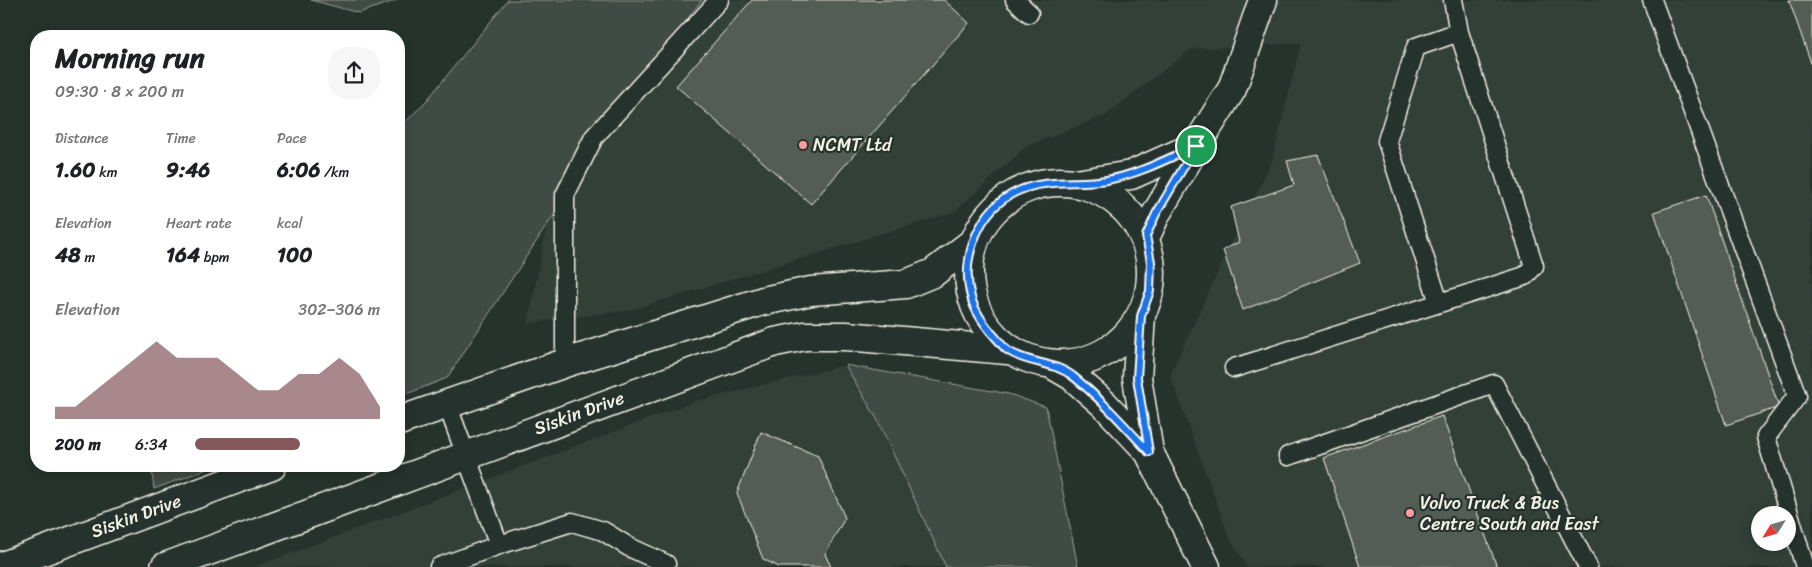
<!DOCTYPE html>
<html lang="en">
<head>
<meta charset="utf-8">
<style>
	:root { --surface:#fff; --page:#f6f6f6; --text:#202124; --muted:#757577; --accent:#84575d }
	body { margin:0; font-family:Sriracha,sans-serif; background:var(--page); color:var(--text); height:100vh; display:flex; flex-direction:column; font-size:19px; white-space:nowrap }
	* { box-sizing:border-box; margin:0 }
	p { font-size:16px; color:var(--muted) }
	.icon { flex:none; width:28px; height:28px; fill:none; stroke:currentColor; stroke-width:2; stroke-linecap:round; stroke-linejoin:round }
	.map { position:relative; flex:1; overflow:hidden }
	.panel { position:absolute; left:30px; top:30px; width:375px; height:442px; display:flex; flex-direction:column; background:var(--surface); border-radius:20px; box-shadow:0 2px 12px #0003 }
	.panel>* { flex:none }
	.needle { width:32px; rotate:233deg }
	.tools { position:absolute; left:1751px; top:506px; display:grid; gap:10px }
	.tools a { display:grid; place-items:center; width:45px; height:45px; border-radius:50%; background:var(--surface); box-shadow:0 2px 12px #0003; font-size:25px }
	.pin { position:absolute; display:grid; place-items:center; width:42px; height:42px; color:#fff; margin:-21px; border:2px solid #fff; border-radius:50%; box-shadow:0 1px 5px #0007 }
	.round { display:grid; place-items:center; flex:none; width:52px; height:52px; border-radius:20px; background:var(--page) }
	.overview { display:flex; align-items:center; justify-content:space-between; height:85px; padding:0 25px }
	h1 { font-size:28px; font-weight:700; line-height:38px }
	.stats { display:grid; grid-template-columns:repeat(3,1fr); gap:8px; height:85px; padding:5px 25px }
	.stats div { display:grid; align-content:center }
	.stats b { font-size:21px; font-weight:700 }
	.stats small { font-size:14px; font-weight:400 }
	.stats p { font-size:14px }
	.chart { height:140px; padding:10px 25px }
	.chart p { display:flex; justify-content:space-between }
	.chart svg { width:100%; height:90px; margin-top:5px; fill:var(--accent); opacity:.7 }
	ul { padding:0 25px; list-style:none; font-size:16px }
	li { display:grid; grid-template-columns:80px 60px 1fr; align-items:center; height:38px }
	li i { height:12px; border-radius:6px; background:var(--accent) }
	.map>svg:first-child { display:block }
	.built { fill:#333f39; fill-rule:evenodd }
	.green { fill:#414b45; stroke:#9a9e96 }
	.building { fill:#525c55; stroke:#f4f1e8 }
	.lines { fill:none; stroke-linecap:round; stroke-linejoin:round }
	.service-casing { stroke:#f4f1e8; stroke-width:21 }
	.tertiary-casing { stroke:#f4f1e8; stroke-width:31 }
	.service { stroke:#26332d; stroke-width:18 }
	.tertiary { stroke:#26332d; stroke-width:28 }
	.route-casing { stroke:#fff; stroke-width:10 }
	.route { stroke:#1a73e8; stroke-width:6 }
	.poi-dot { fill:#ff9aa2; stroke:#26332d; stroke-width:2 }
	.labels { text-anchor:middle; stroke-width:4.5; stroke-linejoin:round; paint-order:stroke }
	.poi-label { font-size:18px; fill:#f4f1e8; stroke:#26332d; text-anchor:start }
	.street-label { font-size:18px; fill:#f4f1e8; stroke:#26332d }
</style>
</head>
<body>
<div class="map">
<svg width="1812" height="567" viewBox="0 0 1812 567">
	<rect width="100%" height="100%" fill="#26332d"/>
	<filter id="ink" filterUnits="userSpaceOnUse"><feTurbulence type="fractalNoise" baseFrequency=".02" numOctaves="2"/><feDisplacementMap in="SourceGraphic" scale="10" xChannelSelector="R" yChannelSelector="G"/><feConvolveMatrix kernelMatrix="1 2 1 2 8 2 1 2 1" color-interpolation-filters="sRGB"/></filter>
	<g filter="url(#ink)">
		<path class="built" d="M 702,0 L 1812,0 L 1812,567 L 1247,567 L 1228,534 L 1170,375 L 1222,263 L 1272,161 L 1301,43 L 1191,49 L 1106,115 L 1027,146 L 954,212 L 630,310 L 528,323 L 547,225 L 693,11 ZM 1760,515 L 1788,515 L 1788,542 L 1760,542 Z
			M 845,365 L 1009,394 L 1046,407 L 1078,567 L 255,567 L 693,402 Z"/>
		<path class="green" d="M 311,0 L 397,0 L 359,13 Z
			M 508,0 L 702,0 L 693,11 L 547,225 L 447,378 L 399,397 L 399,129 L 428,99 Z
			M 845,365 L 1009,394 L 1046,407 L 1078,567 L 946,567 L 877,419 Z
			M 151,466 L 215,466 L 154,489 Z"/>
		<path class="building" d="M 752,0 L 944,0 L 969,23 L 811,204 L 676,86 Z
			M 1789,0 L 1812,0 L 1812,66 Z
			M 1318,155 L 1360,263 L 1243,310 L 1223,250 L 1239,242 L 1231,207 L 1294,185 L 1287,161 Z
			M 1706,195 L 1779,407 L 1726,425 L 1654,212 Z
			M 1442,416 L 1497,567 L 1360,567 L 1324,458 Z
			M 761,432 L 818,456 L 845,518 L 825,554 L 831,567 L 779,567 L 763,559 L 737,493 Z"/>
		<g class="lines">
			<defs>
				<path id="service" d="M 1015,0 L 1029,13
					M 1652,0 L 1797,396 L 1766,437 L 1805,567
					M 1439,303 L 1387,141 L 1416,47 L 1459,32
					M 565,363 L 565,195 L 594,137 L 719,0
					M 1234,368 L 1525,276 L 1534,266 L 1459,32 L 1453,0
					M 447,404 L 499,545 L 572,522 L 603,531 L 629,547 L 666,564
					M 1288,456 L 1494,384 L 1588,567
					M 439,567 L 499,545"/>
				<path id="tertiary" d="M969 273a91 91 0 1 1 182 0a91 91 0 1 1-182 0Z
					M 1082,183 L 1131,175 L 1196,146
					M 1146,236 L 1156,214 L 1196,146 L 1232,89 L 1263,0
					M 1141,316 L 1137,378 L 1149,452
					M 1053,365 L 1072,376 L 1105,405 L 1149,452 L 1206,567
					M 399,421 L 565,363 L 763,301 L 811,291 L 906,284 L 933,273 L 972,243
					M 0,567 L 272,466
					M 165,567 L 775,342 L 805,336 L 846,336 L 1007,350"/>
			</defs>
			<use href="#service" class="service-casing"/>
			<use href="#tertiary" class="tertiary-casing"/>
			<use href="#service" class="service"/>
			<use href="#tertiary" class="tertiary"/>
		</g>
	</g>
	<g class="lines" filter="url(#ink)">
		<defs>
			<path id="route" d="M 1196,146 L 1156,214 L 1146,236 L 1151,262 L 1150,291 L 1141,316 L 1137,378 L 1149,452 C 1125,426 1101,399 1074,377 C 1054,361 1027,364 1007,350 C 1003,347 1000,342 997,339 C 986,327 975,313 971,297 C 960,258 979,208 1018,191 C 1047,178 1077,185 1107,180 C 1139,174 1167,159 1196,146 Z"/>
		</defs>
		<use href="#route" class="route-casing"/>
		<use href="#route" class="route"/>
	</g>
	<g class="poi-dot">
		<circle cx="803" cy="145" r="5"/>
		<circle cx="1410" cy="513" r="5"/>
	</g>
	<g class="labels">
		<g class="poi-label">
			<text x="813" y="151">NCMT Ltd</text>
			<text x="1420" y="509">Volvo Truck &amp; Bus<tspan x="1420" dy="21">Centre South and East</tspan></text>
		</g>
		<g class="street-label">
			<text transform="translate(579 413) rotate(-20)" y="6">Siskin Drive</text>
			<text transform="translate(136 516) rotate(-20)" y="6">Siskin Drive</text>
		</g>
	</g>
</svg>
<div class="tools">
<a><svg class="needle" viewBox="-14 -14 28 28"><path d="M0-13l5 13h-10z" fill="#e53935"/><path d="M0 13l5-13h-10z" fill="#757577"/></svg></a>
</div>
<div class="pin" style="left:1196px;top:146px;background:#1e9e55"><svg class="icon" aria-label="arrive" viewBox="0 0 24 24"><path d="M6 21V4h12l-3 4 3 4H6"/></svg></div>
<section class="panel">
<div class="overview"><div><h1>Morning run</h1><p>09:30 · 8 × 200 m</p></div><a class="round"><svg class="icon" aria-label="share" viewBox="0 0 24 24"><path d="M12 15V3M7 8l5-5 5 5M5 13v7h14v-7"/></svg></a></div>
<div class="stats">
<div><p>Distance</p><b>1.60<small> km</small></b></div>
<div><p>Time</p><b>9:46</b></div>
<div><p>Pace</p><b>6:06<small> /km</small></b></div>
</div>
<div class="stats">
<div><p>Elevation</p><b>48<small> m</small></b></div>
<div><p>Heart rate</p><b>164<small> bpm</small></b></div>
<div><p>kcal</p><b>100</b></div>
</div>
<div class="chart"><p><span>Elevation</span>302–306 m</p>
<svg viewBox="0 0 160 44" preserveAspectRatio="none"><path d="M0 44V38L10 38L20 30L30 22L40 14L50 6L60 14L70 14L80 14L90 22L100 30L110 30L120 22L130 22L140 14L150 22L160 38V44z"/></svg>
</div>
<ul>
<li><b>200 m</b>6:34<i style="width:57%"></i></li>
</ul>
</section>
</div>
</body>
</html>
